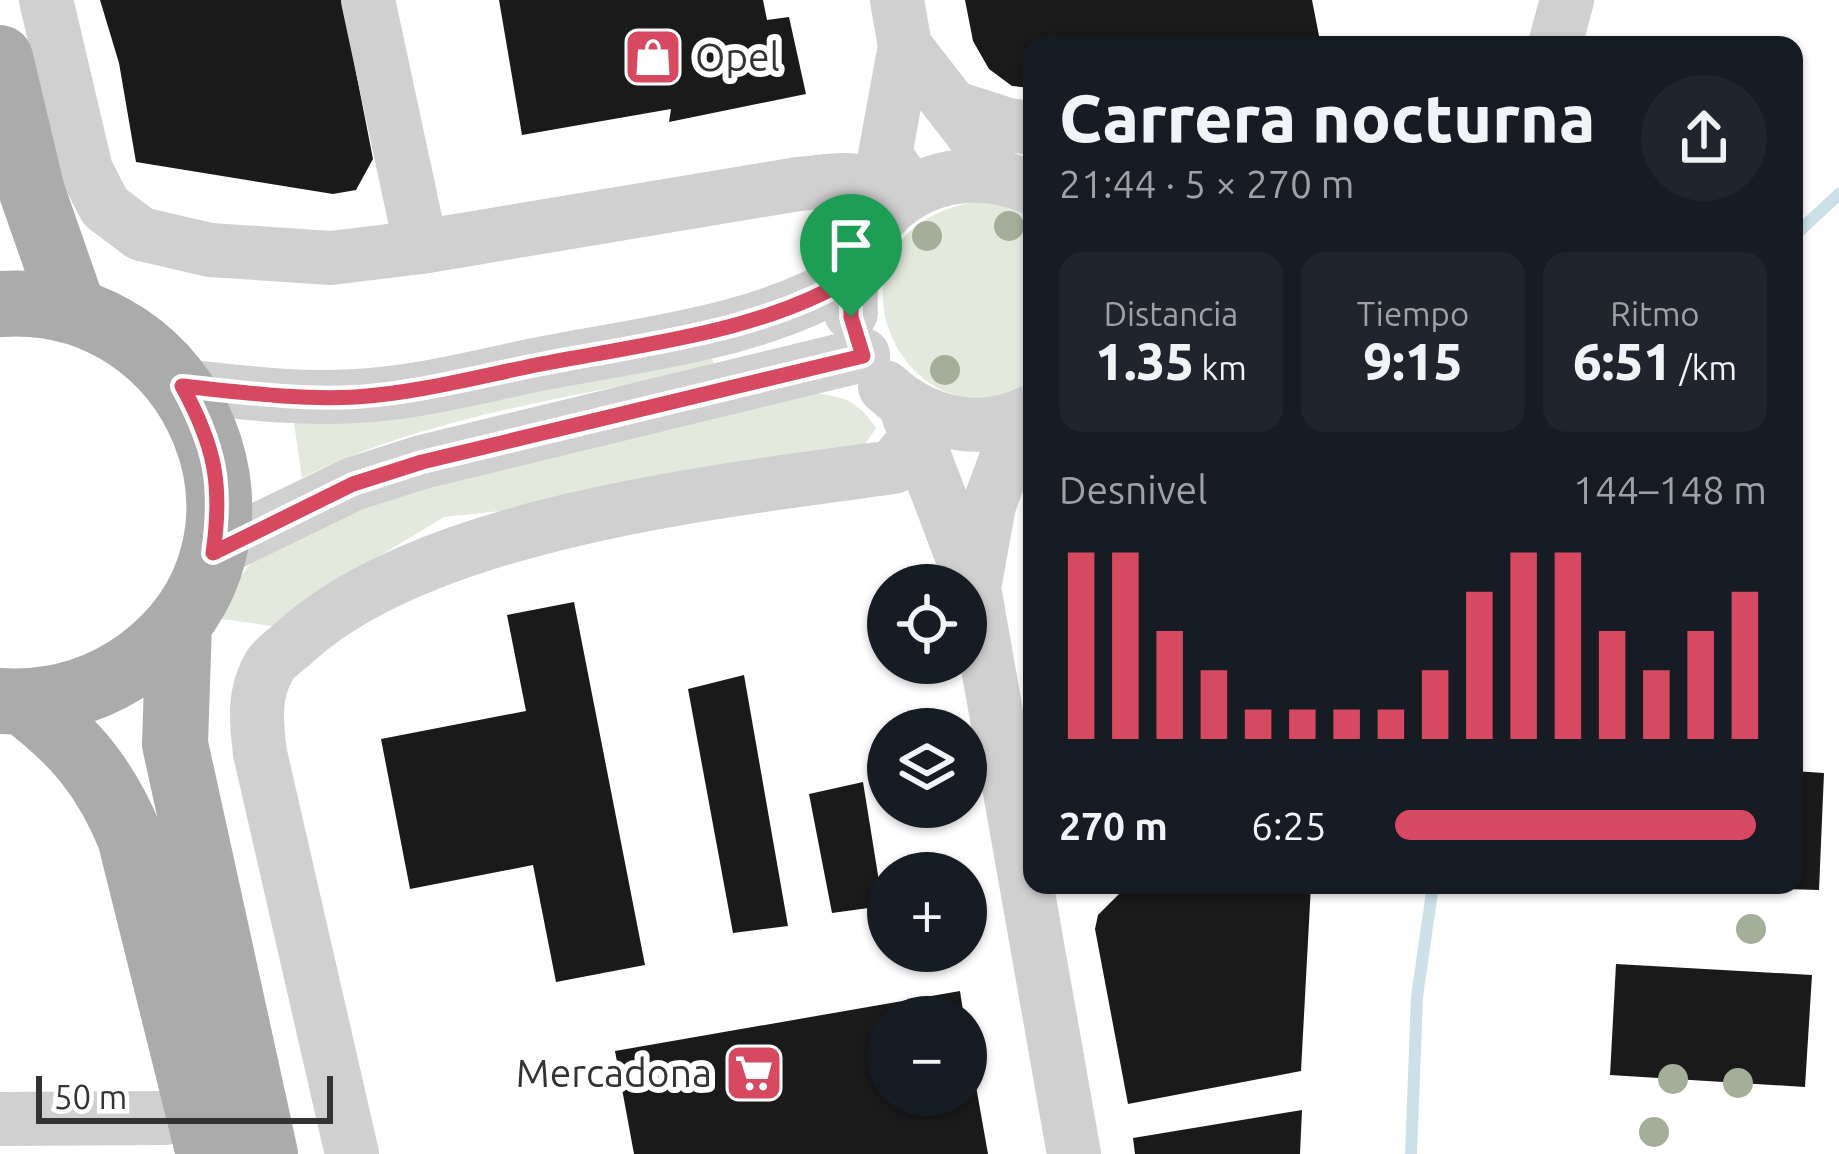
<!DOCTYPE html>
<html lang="es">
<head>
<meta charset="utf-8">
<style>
	:root { --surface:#171b24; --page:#20242c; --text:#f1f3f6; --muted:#9ea1a6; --accent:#d64961 }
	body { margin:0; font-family:Ubuntu,sans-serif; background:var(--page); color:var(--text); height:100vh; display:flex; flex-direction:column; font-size:45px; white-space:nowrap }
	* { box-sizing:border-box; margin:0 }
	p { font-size:39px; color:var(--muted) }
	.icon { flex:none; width:66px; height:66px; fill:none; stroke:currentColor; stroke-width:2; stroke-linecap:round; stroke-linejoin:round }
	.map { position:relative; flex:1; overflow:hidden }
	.side { position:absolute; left:1023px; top:36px; width:780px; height:858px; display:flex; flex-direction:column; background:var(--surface); border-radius:24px; box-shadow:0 3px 9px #0004 }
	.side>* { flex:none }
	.tools { position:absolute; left:867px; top:564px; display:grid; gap:24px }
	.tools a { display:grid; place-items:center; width:120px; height:120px; border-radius:50%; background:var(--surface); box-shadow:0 3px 9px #0004; font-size:60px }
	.scale { position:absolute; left:36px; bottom:30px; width:297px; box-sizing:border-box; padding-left:12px; border:6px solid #333; border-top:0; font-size:33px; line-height:42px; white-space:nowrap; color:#333; -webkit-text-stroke:9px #fff; paint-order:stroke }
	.pin { position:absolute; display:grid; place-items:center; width:102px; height:102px; color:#fff; margin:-123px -51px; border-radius:50% 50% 50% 0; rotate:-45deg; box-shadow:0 0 12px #0007 }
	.pin .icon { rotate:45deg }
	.round { display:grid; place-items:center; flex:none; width:126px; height:126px; border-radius:63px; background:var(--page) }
	.head { display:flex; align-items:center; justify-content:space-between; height:204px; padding:0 36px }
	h1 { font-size:66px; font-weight:800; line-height:90px }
	.figures { display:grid; grid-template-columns:repeat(3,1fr); gap:18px; height:204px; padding:12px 36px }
	.figures div { display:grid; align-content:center; border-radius:24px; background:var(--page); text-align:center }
	.figures b { font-size:51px; font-weight:800 }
	.figures small { font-size:33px; font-weight:400 }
	.figures p { font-size:33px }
	.chart { height:336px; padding:24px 36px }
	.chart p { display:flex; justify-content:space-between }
	.chart svg { width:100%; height:216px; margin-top:12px; stroke:var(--accent); stroke-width:6 }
	ul { padding:0 36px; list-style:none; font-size:39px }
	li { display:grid; grid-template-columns:192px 144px 1fr; align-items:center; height:90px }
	li i { height:30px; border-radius:15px; background:var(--accent) }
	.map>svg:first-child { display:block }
	.green { fill:#e4e9dd }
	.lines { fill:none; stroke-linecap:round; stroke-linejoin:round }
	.stream { stroke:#cce0e7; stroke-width:12 }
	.building { fill:#1a1a1a }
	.minor { stroke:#d0d0d0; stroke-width:54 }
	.major { stroke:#ababab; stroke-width:66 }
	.tree { fill:#a4ae98 }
	.route-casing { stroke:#fff; stroke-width:24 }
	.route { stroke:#d64961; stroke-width:15 }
	.labels { text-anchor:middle; stroke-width:12; stroke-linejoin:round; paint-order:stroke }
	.poi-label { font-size:39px; fill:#333; stroke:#fff; text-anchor:start }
</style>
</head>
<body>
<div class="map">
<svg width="1839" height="1154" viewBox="0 0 1839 1154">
	<rect width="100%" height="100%" fill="#fff"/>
	<path class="green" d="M 979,201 L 1011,207 L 1032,218 L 1032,379 C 908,465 796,231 979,201 Z
		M 711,354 L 714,367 C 577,397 429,415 302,478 L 294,423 Z
		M 813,393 C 844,396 858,401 876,428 L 862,449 L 530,508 L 444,517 L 358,569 L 278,627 L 209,617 L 261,550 L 406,489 Z"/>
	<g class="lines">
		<path class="stream" d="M 1794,236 L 1839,194
			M 1411,1154 L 1417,997 L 1433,885"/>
	</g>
	<path class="building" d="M 100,0 L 342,0 L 373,159 L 356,190 L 333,194 L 136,162 L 119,63 Z
		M 499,0 L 763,0 L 767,20 L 789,17 L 806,94 L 669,122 L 671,109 L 522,135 Z
		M 965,0 L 1312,0 L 1320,41 L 1298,45 L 1032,45 L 1032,88 L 1012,86 L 989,69 L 973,41 Z
		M 574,602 L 645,965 L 556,982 L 533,865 L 410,889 L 381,739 L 526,711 L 507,615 Z
		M 744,675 L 788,926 L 733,933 L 688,689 Z
		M 1794,771 L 1824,773 L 1819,890 L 1784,889 L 1784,885 L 1794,885 Z
		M 863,782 L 883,906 L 832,913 L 809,794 Z
		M 1159,885 L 1311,885 L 1301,1071 L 1128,1104 L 1095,929 L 1098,915 L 1121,892 Z
		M 1616,964 L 1812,975 L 1805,1087 L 1610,1075 Z
		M 960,991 L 964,1017 L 888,1017 L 888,1095 L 966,1095 L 968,1041 L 988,1154 L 634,1154 L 615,1051 Z
		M 1302,1110 L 1300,1154 L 1135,1154 L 1133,1138 Z"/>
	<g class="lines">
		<path class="minor" d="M 46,0 L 86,170 L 105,207 L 141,234 L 210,250 L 331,258 L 421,247 L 798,184 C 842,180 861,173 899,200
			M 368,0 L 421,247
			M 897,0 L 905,46 L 885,155 L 911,192
			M 1555,45 L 1567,0
			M 905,46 L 983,147 L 995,176
			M 955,108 L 1008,125 L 1032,128
			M 851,313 C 843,210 940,148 1032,188
			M 182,386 C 240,392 298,400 356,396 C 419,393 483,375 545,363 C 647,343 761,332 851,277
			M 885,387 C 925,424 982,437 1032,411
			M 907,411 L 974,588 L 1074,1154
			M 213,552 L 353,484 L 422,462 L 863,355
			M 974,588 L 989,505 L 1022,416
			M 0,1119 L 165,1118
			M 352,1154 L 260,753 C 256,722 253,693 270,665 C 276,656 289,648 297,640 C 429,522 720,491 893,467 L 916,439"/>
		<path class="major" d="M 0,58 L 32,192 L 73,309
			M 0,304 C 197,290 302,541 139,661 C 98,691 51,704 0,701
			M 179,623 L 175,744 L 265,1154
			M 23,702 C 75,741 105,777 130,837 L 209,1154"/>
	</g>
	<g class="tree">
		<circle cx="1009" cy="226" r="15"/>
		<circle cx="927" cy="236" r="15"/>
		<circle cx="945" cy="370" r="15"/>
		<circle cx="1751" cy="929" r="15"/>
		<circle cx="1673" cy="1079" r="15"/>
		<circle cx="1738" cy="1083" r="15"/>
		<circle cx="1654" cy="1132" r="15"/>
	</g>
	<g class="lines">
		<defs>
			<path id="route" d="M 851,278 L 851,317 L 863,356 L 422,462 L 353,484 L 213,553 C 223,485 215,446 182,386 C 240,392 297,400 356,397 C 416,393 477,377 536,365 C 641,344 759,333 851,278 Z"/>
		</defs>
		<use href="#route" class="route-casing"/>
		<use href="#route" class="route"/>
	</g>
	<defs>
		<symbol id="shop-square" viewBox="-11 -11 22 22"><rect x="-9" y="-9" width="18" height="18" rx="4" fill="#d64961" stroke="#fff"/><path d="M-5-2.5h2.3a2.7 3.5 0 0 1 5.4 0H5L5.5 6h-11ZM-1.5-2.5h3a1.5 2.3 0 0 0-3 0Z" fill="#fff"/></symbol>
		<symbol id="supermarket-square" viewBox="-11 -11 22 22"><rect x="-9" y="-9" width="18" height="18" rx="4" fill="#d64961" stroke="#fff"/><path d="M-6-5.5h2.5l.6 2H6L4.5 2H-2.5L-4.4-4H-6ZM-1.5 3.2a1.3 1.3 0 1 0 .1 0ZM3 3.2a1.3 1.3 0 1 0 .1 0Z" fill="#fff"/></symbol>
	</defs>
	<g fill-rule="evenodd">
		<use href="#shop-square" x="620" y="24" width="66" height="66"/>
		<use href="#supermarket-square" x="721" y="1040" width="66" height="66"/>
	</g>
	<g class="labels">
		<g class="poi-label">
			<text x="695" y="71">Opel</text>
			<text x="712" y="1087" text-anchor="end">Mercadona</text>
		</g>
	</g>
</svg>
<div class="tools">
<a><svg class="icon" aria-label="locate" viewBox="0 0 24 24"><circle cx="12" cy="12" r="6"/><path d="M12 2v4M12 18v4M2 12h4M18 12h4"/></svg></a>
<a><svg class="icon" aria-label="layers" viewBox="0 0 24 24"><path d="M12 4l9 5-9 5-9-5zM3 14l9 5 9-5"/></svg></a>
<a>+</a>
<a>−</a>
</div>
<div class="scale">50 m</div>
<div class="pin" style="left:851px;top:317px;background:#1e9e55"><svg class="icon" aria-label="arrive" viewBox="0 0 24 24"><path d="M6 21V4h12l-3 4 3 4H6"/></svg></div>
<section class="side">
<div class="head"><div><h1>Carrera nocturna</h1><p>21:44 · 5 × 270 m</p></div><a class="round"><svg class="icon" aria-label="share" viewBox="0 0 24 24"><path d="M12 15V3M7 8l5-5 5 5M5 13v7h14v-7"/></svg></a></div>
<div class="figures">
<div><p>Distancia</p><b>1.35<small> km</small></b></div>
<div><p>Tiempo</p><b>9:15</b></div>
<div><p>Ritmo</p><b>6:51<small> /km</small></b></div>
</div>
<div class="chart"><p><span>Desnivel</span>144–148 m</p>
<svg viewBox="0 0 160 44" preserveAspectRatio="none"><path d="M5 44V6M15 44V6M25 44V22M35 44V30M45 44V38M55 44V38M65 44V38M75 44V38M85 44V30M95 44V14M105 44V6M115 44V6M125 44V22M135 44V30M145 44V22M155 44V14"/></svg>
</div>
<ul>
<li><b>270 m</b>6:25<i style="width:97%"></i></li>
</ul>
</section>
</div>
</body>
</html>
